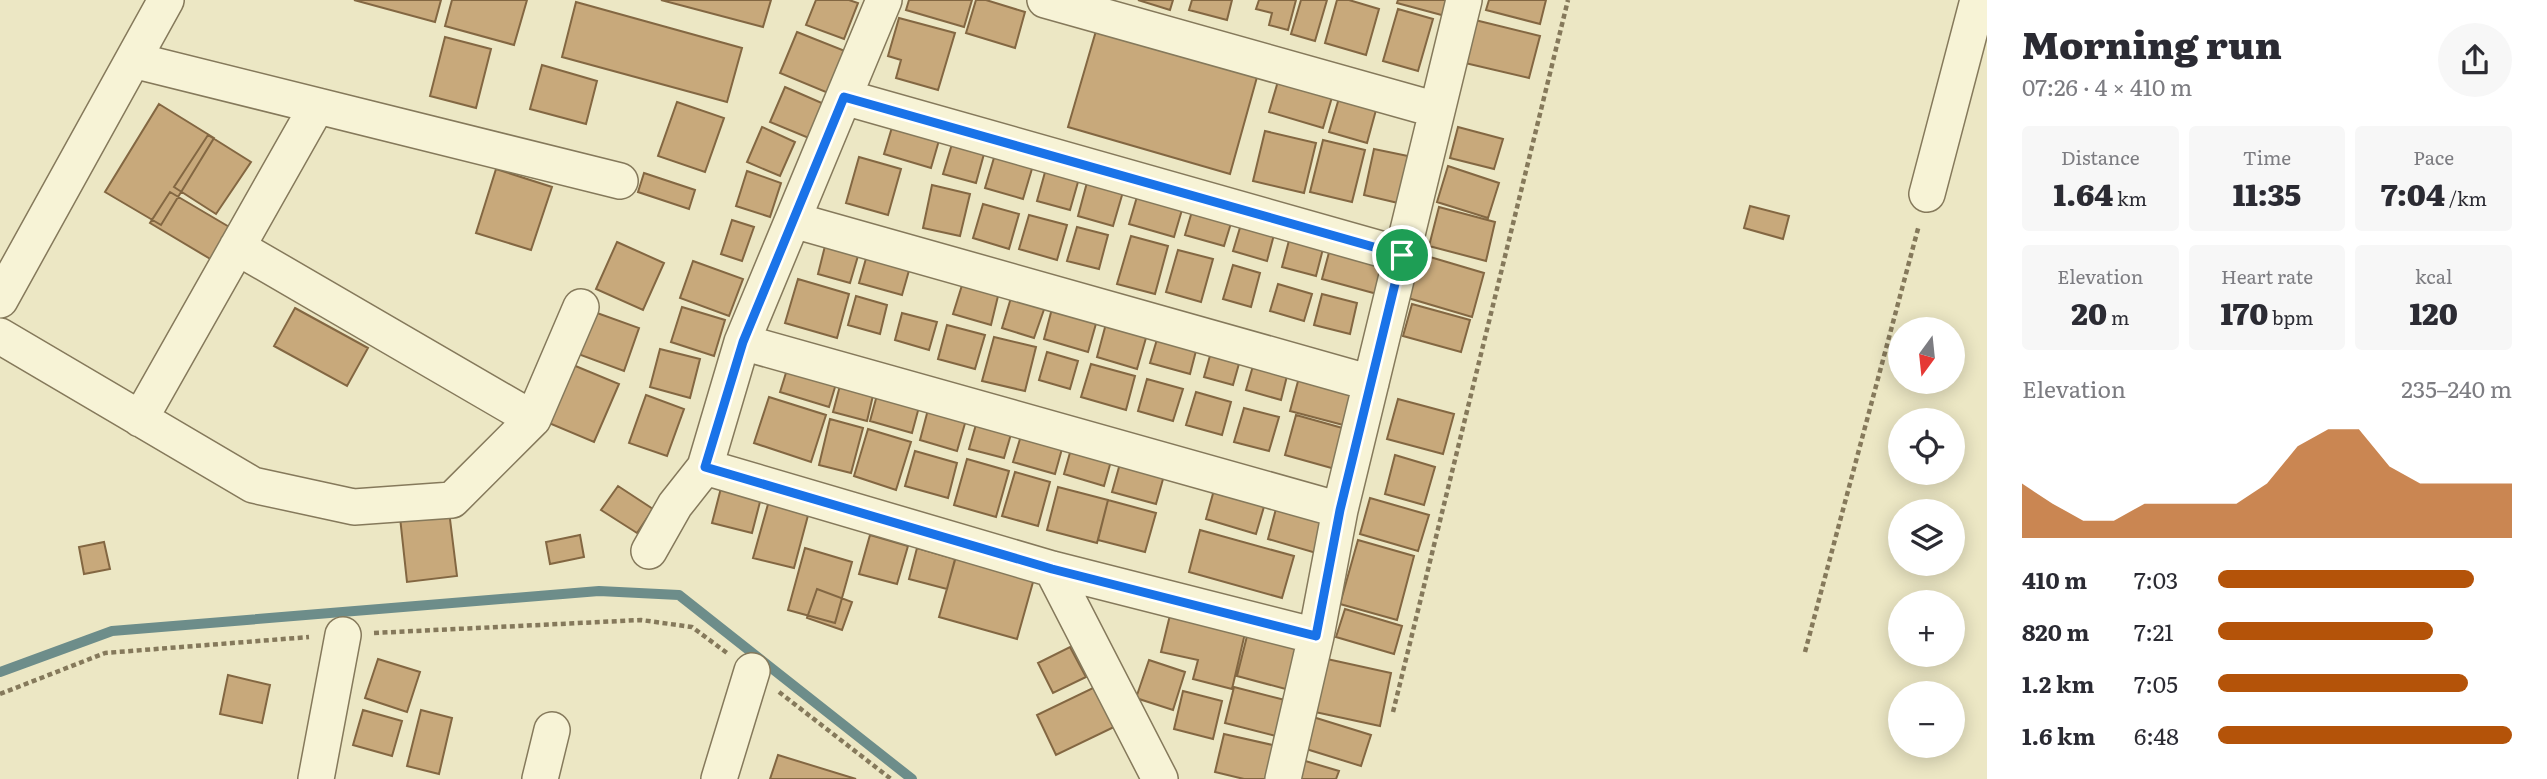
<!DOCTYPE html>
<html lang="en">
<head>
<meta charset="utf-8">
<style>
	:root { --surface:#fff; --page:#f7f7f7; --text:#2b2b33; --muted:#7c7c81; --accent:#b45309 }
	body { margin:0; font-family:Literata,serif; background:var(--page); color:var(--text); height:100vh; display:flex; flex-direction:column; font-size:26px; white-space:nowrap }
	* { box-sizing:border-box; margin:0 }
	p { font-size:23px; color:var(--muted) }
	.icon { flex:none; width:38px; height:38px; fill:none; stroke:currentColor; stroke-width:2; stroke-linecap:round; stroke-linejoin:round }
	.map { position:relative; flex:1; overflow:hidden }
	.side { display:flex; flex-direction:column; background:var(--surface); width:560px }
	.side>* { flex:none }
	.needle { width:46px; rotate:195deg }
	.tools { position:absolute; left:1888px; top:317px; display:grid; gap:14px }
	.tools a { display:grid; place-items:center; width:77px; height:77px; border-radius:50%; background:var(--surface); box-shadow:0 4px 18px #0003; font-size:35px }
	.pin { position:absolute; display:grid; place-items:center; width:60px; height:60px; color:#fff; margin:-30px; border:4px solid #fff; border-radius:50%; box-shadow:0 2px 7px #0007 }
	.round { display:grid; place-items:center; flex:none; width:74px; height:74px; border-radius:37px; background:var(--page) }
	.summary { display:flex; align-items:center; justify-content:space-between; height:119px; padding:0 35px }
	h1 { font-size:38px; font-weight:800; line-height:52px }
	.metrics { display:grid; grid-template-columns:repeat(3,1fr); gap:10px; height:119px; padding:7px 35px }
	.metrics div { display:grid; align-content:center; border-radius:7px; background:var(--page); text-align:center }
	.metrics b { font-size:30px; font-weight:800 }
	.metrics small { font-size:19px; font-weight:400 }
	.metrics p { font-size:19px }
	.chart { height:196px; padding:14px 35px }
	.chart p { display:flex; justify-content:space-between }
	.chart svg { width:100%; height:126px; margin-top:7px; fill:var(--accent); opacity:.7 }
	ul { padding:0 35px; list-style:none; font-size:23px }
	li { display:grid; grid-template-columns:112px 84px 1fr; align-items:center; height:52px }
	li i { height:18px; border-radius:9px; background:var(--accent) }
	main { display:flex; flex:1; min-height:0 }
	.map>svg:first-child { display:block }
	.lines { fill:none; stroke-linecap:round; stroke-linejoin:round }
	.stream { stroke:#6d8d8a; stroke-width:10 }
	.building { fill:#c8a97b; stroke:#836742; stroke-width:2 }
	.minor-casing { stroke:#85795b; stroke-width:38 }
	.path { stroke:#85795b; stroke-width:4.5; stroke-dasharray:5 3.5; stroke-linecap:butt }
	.minor { stroke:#f7f3d6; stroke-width:35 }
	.route-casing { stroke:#fff; stroke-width:14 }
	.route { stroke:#1a73e8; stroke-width:9 }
</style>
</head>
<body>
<main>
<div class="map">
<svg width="1987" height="779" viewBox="0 0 1987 779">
	<rect width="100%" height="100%" fill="#ece7c4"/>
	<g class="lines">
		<path class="stream" d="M 0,672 L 112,631 L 599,591 L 679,595 L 912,779"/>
	</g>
	<path class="building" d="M 354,0 L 441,0 L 435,22 Z
		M 452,0 L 527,0 L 514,45 L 445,26 Z
		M 661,0 L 771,0 L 763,27 Z
		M 816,0 L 849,0 L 858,3 L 844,39 L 806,25 Z
		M 909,0 L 972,0 L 964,27 L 906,10 Z
		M 976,0 L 986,0 L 1025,12 L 1015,48 L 966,33 Z
		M 1138,0 L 1173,0 L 1170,10 Z
		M 1192,0 L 1232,0 L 1227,20 L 1189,10 Z
		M 1259,0 L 1296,0 L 1288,30 L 1269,25 L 1272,13 L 1256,9 Z
		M 1301,0 L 1327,0 L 1315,41 L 1291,34 Z
		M 1337,0 L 1349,0 L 1379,9 L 1366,55 L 1325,43 Z
		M 1398,0 L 1454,0 L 1449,17 L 1397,3 Z
		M 1489,0 L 1546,0 L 1540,24 L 1486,10 Z
		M 576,2 L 742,48 L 727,102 L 562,57 Z
		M 1398,9 L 1433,19 L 1418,71 L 1383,61 Z
		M 899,18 L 955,33 L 938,90 L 896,78 L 901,60 L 888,56 Z
		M 1475,20 L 1540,36 L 1529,78 L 1465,63 Z
		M 1098,24 L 1259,70 L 1230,174 L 1068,127 Z
		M 797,32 L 850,53 L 833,95 L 780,73 Z
		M 445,37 L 491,49 L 476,108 L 430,96 Z
		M 542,65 L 597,81 L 586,124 L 530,109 Z
		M 1281,71 L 1335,87 L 1323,128 L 1269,112 Z
		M 785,87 L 831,107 L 816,141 L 770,122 Z
		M 1342,88 L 1379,99 L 1367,143 L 1329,132 Z
		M 677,102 L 724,118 L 705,172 L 658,156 Z
		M 159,104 L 214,138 L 161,225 L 105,192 Z
		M 893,124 L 940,137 L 931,168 L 884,154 Z
		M 762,127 L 795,142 L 780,176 L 747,162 Z
		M 1458,127 L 1503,139 L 1494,169 L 1450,158 Z
		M 1265,131 L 1316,143 L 1304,193 L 1253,181 Z
		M 955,134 L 987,143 L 976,183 L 943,174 Z
		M 208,135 L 251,162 L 216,214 L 174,187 Z
		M 1323,140 L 1365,150 L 1352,202 L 1310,192 Z
		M 1374,149 L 1408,156 L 1398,203 L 1364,195 Z
		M 996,151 L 1034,162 L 1023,199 L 985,188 Z
		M 859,157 L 901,169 L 888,215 L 846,203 Z
		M 1047,165 L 1080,175 L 1070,210 L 1037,201 Z
		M 1448,166 L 1499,183 L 1488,218 L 1437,202 Z
		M 496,169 L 552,187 L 531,250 L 476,233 Z
		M 747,171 L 781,183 L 770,217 L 736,206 Z
		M 644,173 L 695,190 L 689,209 L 638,192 Z
		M 1089,175 L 1125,185 L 1113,226 L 1078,216 Z
		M 932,185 L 970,194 L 960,236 L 923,228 Z
		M 1139,190 L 1184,203 L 1174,237 L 1129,224 Z
		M 170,192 L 231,228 L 212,260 L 150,223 Z
		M 983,204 L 1019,214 L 1009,249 L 973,238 Z
		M 1750,206 L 1789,216 L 1783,239 L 1744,228 Z
		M 1439,207 L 1495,222 L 1486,261 L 1429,246 Z
		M 1193,208 L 1232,220 L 1224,246 L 1185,235 Z
		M 1029,215 L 1067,225 L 1057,260 L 1019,249 Z
		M 732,220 L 754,227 L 742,261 L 721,254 Z
		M 1242,221 L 1275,231 L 1267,261 L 1233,251 Z
		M 1077,227 L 1108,235 L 1099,269 L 1067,261 Z
		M 1291,233 L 1325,241 L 1316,276 L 1282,267 Z
		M 1131,236 L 1168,246 L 1155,294 L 1117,284 Z
		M 1332,241 L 1387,256 L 1377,294 L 1322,279 Z
		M 617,242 L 664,263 L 643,310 L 596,289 Z
		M 825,246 L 858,256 L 850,283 L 818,274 Z
		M 1178,250 L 1213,259 L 1201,302 L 1166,292 Z
		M 1420,254 L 1484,273 L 1472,317 L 1408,298 Z
		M 867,255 L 910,267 L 902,295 L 859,283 Z
		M 693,261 L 743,279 L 729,316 L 680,298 Z
		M 1233,265 L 1260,273 L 1251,307 L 1223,299 Z
		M 798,279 L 849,294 L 837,338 L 785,323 Z
		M 963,282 L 999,292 L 991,325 L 953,314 Z
		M 1278,284 L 1312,294 L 1304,321 L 1270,311 Z
		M 1013,291 L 1047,301 L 1034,338 L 1002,328 Z
		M 1322,294 L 1357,303 L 1350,334 L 1314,325 Z
		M 856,296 L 887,305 L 880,334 L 848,325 Z
		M 1054,301 L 1099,313 L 1088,352 L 1044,339 Z
		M 1412,304 L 1470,320 L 1461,352 L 1403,336 Z
		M 682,307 L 725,320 L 714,356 L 671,342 Z
		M 295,308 L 368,348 L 347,386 L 274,346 Z
		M 586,309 L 639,328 L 624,371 L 570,351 Z
		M 902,313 L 937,322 L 929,350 L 895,340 Z
		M 1107,320 L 1148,331 L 1137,369 L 1097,357 Z
		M 947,325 L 985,335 L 975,369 L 938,359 Z
		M 1158,336 L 1197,347 L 1190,374 L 1150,363 Z
		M 994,337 L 1036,347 L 1025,391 L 982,381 Z
		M 1213,345 L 1242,353 L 1233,385 L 1204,377 Z
		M 660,349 L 700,359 L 690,398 L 650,387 Z
		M 1047,352 L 1078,361 L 1070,389 L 1039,380 Z
		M 1255,359 L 1289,368 L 1281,400 L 1246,390 Z
		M 561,360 L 619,384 L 594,442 L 537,418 Z
		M 790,360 L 839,374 L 829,407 L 780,392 Z
		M 1091,364 L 1135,376 L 1126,410 L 1081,397 Z
		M 1301,370 L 1358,385 L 1347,426 L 1290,411 Z
		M 842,378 L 875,387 L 867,421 L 833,412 Z
		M 1147,379 L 1183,389 L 1173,421 L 1138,411 Z
		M 1196,392 L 1231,402 L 1222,435 L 1186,425 Z
		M 646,395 L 684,409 L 667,456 L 629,443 Z
		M 877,395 L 919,407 L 912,433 L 870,421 Z
		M 769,397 L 826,415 L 811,462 L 754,443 Z
		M 1398,399 L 1454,414 L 1443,454 L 1387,439 Z
		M 930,402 L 968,413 L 957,451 L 920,440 Z
		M 1244,408 L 1279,417 L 1269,451 L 1234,442 Z
		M 979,414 L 1014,424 L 1004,458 L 969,449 Z
		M 1296,415 L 1346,429 L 1335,469 L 1285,455 Z
		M 830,419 L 863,428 L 851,473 L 819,465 Z
		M 1024,426 L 1065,438 L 1055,474 L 1013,462 Z
		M 868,429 L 911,442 L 896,490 L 854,476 Z
		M 1073,442 L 1113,454 L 1104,486 L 1064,474 Z
		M 915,451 L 957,463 L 948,498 L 905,486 Z
		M 1395,455 L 1435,467 L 1424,505 L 1385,494 Z
		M 967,459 L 1009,471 L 996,517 L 954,505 Z
		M 1121,460 L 1165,472 L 1156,504 L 1112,492 Z
		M 1015,472 L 1050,482 L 1038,526 L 1002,516 Z
		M 1217,479 L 1268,493 L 1256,534 L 1206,519 Z
		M 618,486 L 653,509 L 637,533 L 601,510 Z
		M 1058,487 L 1108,500 L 1097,543 L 1047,530 Z
		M 721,488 L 761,498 L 752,533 L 712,523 Z
		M 770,497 L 810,508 L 794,568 L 753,558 Z
		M 1370,498 L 1429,515 L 1418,551 L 1360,534 Z
		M 1108,500 L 1156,513 L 1145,552 L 1098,540 Z
		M 1277,505 L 1332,520 L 1323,555 L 1268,539 Z
		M 449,511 L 457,576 L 407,582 L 400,517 Z
		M 1200,530 L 1294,556 L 1282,598 L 1189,572 Z
		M 580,535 L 584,557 L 550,564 L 546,542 Z
		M 870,535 L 908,546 L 897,584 L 859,574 Z
		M 1358,540 L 1414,556 L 1397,620 L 1340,604 Z
		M 104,542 L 110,569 L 84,574 L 79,547 Z
		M 805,548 L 852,562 L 835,623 L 788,610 Z
		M 917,548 L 955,559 L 947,589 L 909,579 Z
		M 957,553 L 1035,575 L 1017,639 L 939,617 Z
		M 817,589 L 852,602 L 842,630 L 807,618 Z
		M 1345,609 L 1402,626 L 1394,654 L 1336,637 Z
		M 1171,611 L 1246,629 L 1232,689 L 1193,679 L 1198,660 L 1161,652 Z
		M 1247,636 L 1304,651 L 1293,691 L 1237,676 Z
		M 1070,647 L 1086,677 L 1053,693 L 1038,663 Z
		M 378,659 L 420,672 L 407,712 L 365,698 Z
		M 1327,659 L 1391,673 L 1380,726 L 1315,712 Z
		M 1149,660 L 1185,672 L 1173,710 L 1136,698 Z
		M 228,675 L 270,685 L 262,723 L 220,714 Z
		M 1095,687 L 1114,727 L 1056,755 L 1037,715 Z
		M 1234,687 L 1285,700 L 1276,736 L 1225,723 Z
		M 1183,691 L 1222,701 L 1213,739 L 1174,729 Z
		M 363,710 L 402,721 L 392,756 L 353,745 Z
		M 421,710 L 452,718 L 439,774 L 407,766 Z
		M 1313,717 L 1371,735 L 1361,766 L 1303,748 Z
		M 1224,734 L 1277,746 L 1270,779 L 1244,779 L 1215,772 Z
		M 778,755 L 856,779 L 770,779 Z
		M 1302,760 L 1339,771 L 1336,779 L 1297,779 Z"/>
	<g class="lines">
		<defs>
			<path id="minor" d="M 1045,0 L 1437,110
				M 133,60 L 620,181
				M 844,97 L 1402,255
				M 1927,194 L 1978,0
				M 793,220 L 1371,383
				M 237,247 L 533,419
				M 0,300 L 166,0
				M 0,336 L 253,485 L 354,507 L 452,500 L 533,419 L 581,307
				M 742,342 L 1340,510
				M 140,419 L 317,106
				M 705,467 L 1052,569 L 1316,636
				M 649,551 L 675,505 L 705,467 L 742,342 L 884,0
				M 1052,569 L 1160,779
				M 316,779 L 343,635
				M 540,779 L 552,730
				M 719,779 L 752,671
				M 1283,779 L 1316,636 L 1340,510 L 1464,0"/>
		</defs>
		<use href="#minor" class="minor-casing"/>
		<path class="path" d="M 374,633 L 641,620 L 692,627 L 727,653
			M 1805,652 L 1919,225
			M 779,692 L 891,779
			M 0,694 L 105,653 L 309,637
			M 1393,712 L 1568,0"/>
		<use href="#minor" class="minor"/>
	</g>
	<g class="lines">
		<defs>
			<path id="route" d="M 844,97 L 1402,255 L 1340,510 L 1316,636 L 1052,569 L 705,467 L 743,342 Z"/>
		</defs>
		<use href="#route" class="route-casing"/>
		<use href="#route" class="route"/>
	</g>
</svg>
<div class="tools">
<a><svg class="needle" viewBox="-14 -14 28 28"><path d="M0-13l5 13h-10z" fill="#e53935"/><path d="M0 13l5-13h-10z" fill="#7c7c81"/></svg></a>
<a><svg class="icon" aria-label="locate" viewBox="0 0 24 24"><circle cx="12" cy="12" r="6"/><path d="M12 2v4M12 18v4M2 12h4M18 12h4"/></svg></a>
<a><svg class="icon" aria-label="layers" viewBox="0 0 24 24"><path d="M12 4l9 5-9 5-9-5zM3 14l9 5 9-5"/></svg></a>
<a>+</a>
<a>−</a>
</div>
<div class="pin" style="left:1402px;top:255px;background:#1e9e55"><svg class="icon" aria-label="arrive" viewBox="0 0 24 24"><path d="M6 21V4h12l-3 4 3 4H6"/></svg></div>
</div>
<section class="side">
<div class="summary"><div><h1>Morning run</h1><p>07:26 · 4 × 410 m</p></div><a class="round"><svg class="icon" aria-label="share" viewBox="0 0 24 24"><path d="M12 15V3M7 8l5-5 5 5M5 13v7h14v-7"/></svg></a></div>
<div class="metrics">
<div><p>Distance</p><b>1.64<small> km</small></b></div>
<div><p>Time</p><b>11:35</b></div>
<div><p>Pace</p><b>7:04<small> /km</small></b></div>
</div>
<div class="metrics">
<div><p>Elevation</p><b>20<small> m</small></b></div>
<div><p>Heart rate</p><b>170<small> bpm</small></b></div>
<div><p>kcal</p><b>120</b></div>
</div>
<div class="chart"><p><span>Elevation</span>235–240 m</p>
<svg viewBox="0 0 160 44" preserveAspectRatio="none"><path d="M0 44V25L10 32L20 38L30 38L40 32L50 32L60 32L70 32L80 25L90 12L100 6L110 6L120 19L130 25L140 25L150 25L160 25V44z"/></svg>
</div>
<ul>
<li><b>410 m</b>7:03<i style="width:87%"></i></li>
<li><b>820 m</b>7:21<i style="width:73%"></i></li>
<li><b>1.2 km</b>7:05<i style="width:85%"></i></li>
<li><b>1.6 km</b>6:48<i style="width:100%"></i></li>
</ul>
</section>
</main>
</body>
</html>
